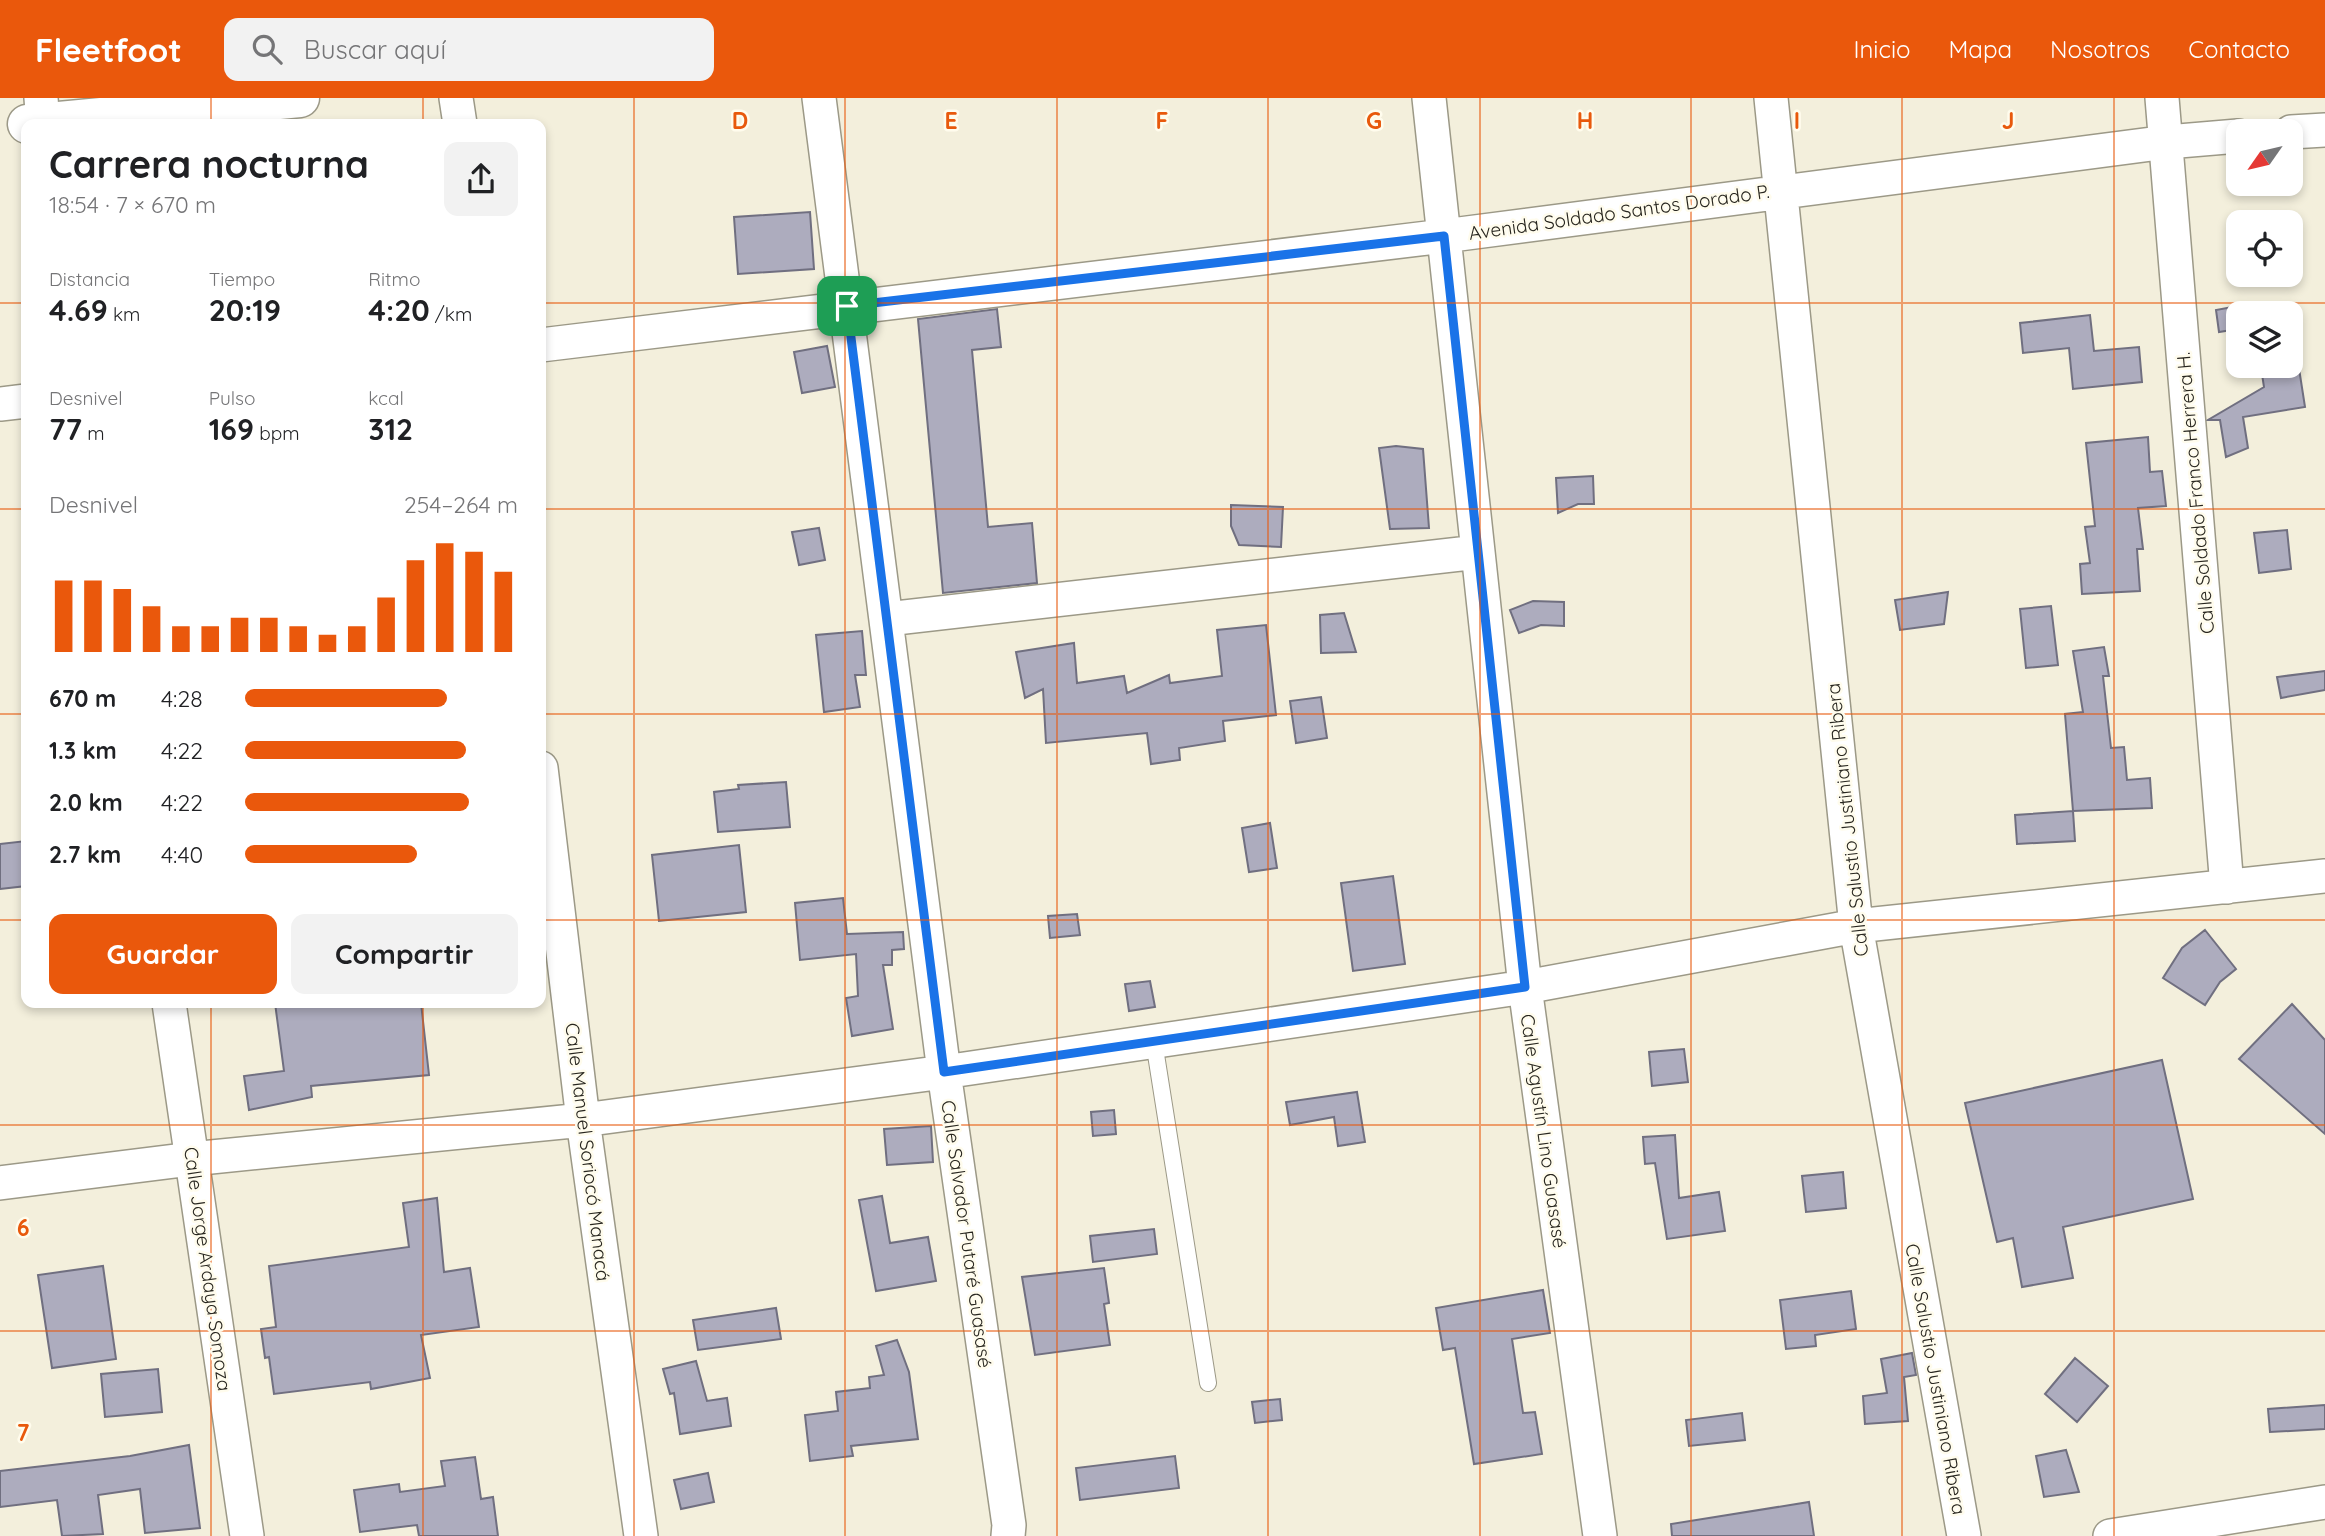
<!DOCTYPE html>
<html lang="es">
<head>
<meta charset="utf-8">
<style>
	:root { --surface:#fff; --page:#f2f2f2; --text:#202124; --muted:#757577; --accent:#ea580c }
	body { margin:0; font-family:Quicksand,sans-serif; background:var(--page); color:var(--text); height:100vh; display:flex; flex-direction:column; font-size:26px; white-space:nowrap }
	* { box-sizing:border-box; margin:0 }
	p { font-size:23px; color:var(--muted) }
	.icon { flex:none; width:38px; height:38px; fill:none; stroke:currentColor; stroke-width:2; stroke-linecap:round; stroke-linejoin:round }
	.map { position:relative; flex:1; overflow:hidden }
	.details { position:absolute; left:21px; top:21px; width:525px; height:889px; display:flex; flex-direction:column; background:var(--surface); border-radius:14px; box-shadow:0 4px 10px #0003 }
	.details>* { flex:none }
	.needle { width:46px; rotate:236deg }
	.controls { position:absolute; left:2226px; top:21px; display:grid; gap:14px }
	.controls a { display:grid; place-items:center; width:77px; height:77px; border-radius:14px; background:var(--surface); box-shadow:0 4px 10px #0003; font-size:35px }
	.pin { position:absolute; display:grid; place-items:center; width:60px; height:60px; color:#fff; margin:-30px; border-radius:14px; box-shadow:0 4px 10px #0006 }
	.round { display:grid; place-items:center; flex:none; width:74px; height:74px; border-radius:14px; background:var(--page) }
	.headline { display:flex; align-items:center; justify-content:space-between; height:119px; padding:0 28px }
	h1 { font-size:38px; font-weight:700; line-height:52px }
	.stats { display:grid; grid-template-columns:repeat(3,1fr); gap:10px; height:119px; padding:7px 28px }
	.stats div { display:grid; align-content:center }
	.stats b { font-size:30px; font-weight:700 }
	.stats small { font-size:19px; font-weight:400 }
	.stats p { font-size:19px }
	.chart { height:196px; padding:14px 28px }
	.chart p { display:flex; justify-content:space-between }
	.chart svg { width:100%; height:126px; margin-top:7px; stroke:var(--accent); stroke-width:6 }
	.button { display:flex; gap:14px; margin-top:auto; padding:14px 28px }
	.button a { flex:1; height:80px; border-radius:14px; background:var(--accent); color:#fff; font-size:28px; font-weight:700; line-height:80px; text-align:center }
	.button a+a { background:var(--page); color:var(--text) }
	ul { padding:0 28px; list-style:none; font-size:23px }
	li { display:grid; grid-template-columns:112px 84px 1fr; align-items:center; height:52px }
	li i { height:18px; border-radius:9px; background:var(--accent) }
	header { display:flex; align-items:center; gap:42px; box-sizing:border-box; height:98px; padding:0 35px; background:var(--accent); color:#fff }
	header strong { font-size:33px }
	nav { display:flex; gap:38px; margin-inline-start:auto; font-size:24px }
	.search { width:490px; height:63px; background:var(--page); display:flex; align-items:center; gap:18px; box-sizing:border-box; padding:0 24px; border-radius:14px; color:var(--muted); font-size:26px }
	.map>svg:first-child { display:block }
	.building { fill:#adacbe; stroke:#706f80; stroke-width:2 }
	.lines { fill:none; stroke-linecap:round; stroke-linejoin:round }
	.service-casing { stroke:#9c9987; stroke-width:18 }
	.minor-casing { stroke:#9c9987; stroke-width:36 }
	.tertiary-casing { stroke:#9c9987; stroke-width:41 }
	.service { stroke:#fff; stroke-width:16 }
	.minor { stroke:#fff; stroke-width:33 }
	.tertiary { stroke:#fff; stroke-width:38 }
	.route-casing { stroke:#fff; stroke-width:14 }
	.route { stroke:#1a73e8; stroke-width:9 }
	.grid { fill:none; stroke:#e8590c; stroke-width:2; stroke-opacity:0.55 }
	.labels { text-anchor:middle; stroke-width:5; stroke-linejoin:round; paint-order:stroke }
	.street-label { font-size:19px; fill:#28261f; stroke:#fffced }
	.grid-label { font-size:23px; text-anchor:middle; font-weight:bold; fill:#e8590c; stroke:#fffced; stroke-width:5; stroke-linejoin:round; paint-order:stroke }
</style>
</head>
<body>
<header>
<strong>Fleetfoot</strong>
<div class="search"><svg class="icon" aria-label="search" viewBox="0 0 24 24"><circle cx="10" cy="10" r="6"/><path d="M15 15l6 6"/></svg>Buscar aquí</div>
<nav><a>Inicio</a><a>Mapa</a><a>Nosotros</a><a>Contacto</a></nav>
</header>
<div class="map">
<svg width="2325" height="1438" viewBox="0 0 2325 1438">
	<rect width="100%" height="100%" fill="#f3efdc"/>
	<path class="building" d="M 810,114 L 814,171 L 738,176 L 734,119 Z
		M 2238,208 L 2238,231 L 2219,234 L 2216,212 Z
		M 997,211 L 1001,249 L 972,252 L 988,429 L 1032,425 L 1037,485 L 943,495 L 918,221 Z
		M 2090,217 L 2094,253 L 2139,249 L 2142,284 L 2073,291 L 2069,250 L 2023,255 L 2020,225 Z
		M 827,248 L 835,289 L 802,295 L 794,254 Z
		M 2298,264 L 2305,309 L 2243,319 L 2248,350 L 2226,359 L 2220,322 L 2208,322 L 2264,289 L 2261,270 L 2291,268 Z
		M 2148,339 L 2150,374 L 2162,373 L 2166,408 L 2138,410 L 2143,451 L 2137,451 L 2140,493 L 2082,496 L 2080,466 L 2090,465 L 2085,429 L 2095,428 L 2086,345 Z
		M 1396,348 L 1423,351 L 1429,430 L 1390,431 L 1379,350 Z
		M 1593,378 L 1594,406 L 1578,406 L 1558,415 L 1556,380 Z
		M 1231,407 L 1283,409 L 1281,449 L 1239,447 L 1231,428 Z
		M 819,430 L 825,462 L 799,467 L 792,434 Z
		M 2287,432 L 2291,471 L 2259,475 L 2254,435 Z
		M 1948,494 L 1944,526 L 1900,532 L 1895,502 Z
		M 1533,503 L 1564,504 L 1564,528 L 1541,527 L 1519,535 L 1510,512 Z
		M 2051,508 L 2058,567 L 2026,570 L 2020,511 Z
		M 1344,515 L 1356,554 L 1321,555 L 1320,517 Z
		M 1266,527 L 1276,617 L 1223,623 L 1225,643 L 1179,650 L 1180,662 L 1151,666 L 1147,635 L 1046,645 L 1043,591 L 1025,600 L 1016,554 L 1074,545 L 1077,585 L 1124,578 L 1127,595 L 1169,577 L 1170,585 L 1222,578 L 1217,532 Z
		M 862,533 L 866,577 L 855,577 L 860,609 L 824,614 L 816,537 Z
		M 2104,549 L 2109,578 L 2103,578 L 2111,650 L 2124,649 L 2127,682 L 2150,680 L 2152,710 L 2073,713 L 2065,616 L 2083,614 L 2073,553 Z
		M 2325,573 L 2325,592 L 2281,600 L 2277,579 Z
		M 1321,599 L 1327,640 L 1296,645 L 1290,603 Z
		M 786,684 L 790,729 L 718,734 L 714,694 L 739,691 L 738,687 Z
		M 2073,713 L 2075,743 L 2017,746 L 2015,717 Z
		M 1270,725 L 1277,770 L 1249,774 L 1242,730 Z
		M 26,743 L 26,788 L 0,791 L 0,746 Z
		M 739,747 L 746,814 L 659,823 L 652,757 Z
		M 1393,778 L 1405,866 L 1353,873 L 1341,785 Z
		M 843,800 L 847,836 L 903,834 L 904,851 L 892,852 L 892,867 L 883,867 L 893,931 L 852,938 L 846,900 L 858,898 L 856,856 L 800,862 L 795,805 Z
		M 1077,816 L 1080,837 L 1050,840 L 1048,818 Z
		M 2205,832 L 2236,871 L 2220,884 L 2205,907 L 2163,880 L 2182,850 Z
		M 1150,883 L 1155,909 L 1129,913 L 1125,886 Z
		M 275,905 L 421,905 L 429,977 L 311,988 L 312,999 L 249,1012 L 244,978 L 284,973 Z
		M 2292,906 L 2325,942 L 2325,1036 L 2239,961 Z
		M 1684,951 L 1688,984 L 1652,988 L 1649,954 Z
		M 2162,962 L 2193,1101 L 2063,1129 L 2073,1180 L 2022,1189 L 2013,1140 L 1997,1144 L 1965,1005 Z
		M 1357,994 L 1365,1044 L 1338,1048 L 1334,1019 L 1290,1027 L 1286,1004 Z
		M 1114,1012 L 1116,1036 L 1093,1038 L 1091,1014 Z
		M 931,1028 L 933,1064 L 887,1067 L 884,1031 Z
		M 1675,1037 L 1679,1100 L 1719,1094 L 1725,1133 L 1667,1141 L 1655,1065 L 1645,1066 L 1643,1039 Z
		M 1843,1074 L 1846,1110 L 1806,1114 L 1802,1078 Z
		M 882,1098 L 890,1145 L 928,1139 L 936,1183 L 876,1193 L 859,1102 Z
		M 437,1100 L 444,1174 L 470,1170 L 479,1229 L 421,1237 L 430,1280 L 371,1291 L 370,1284 L 274,1296 L 269,1259 L 265,1260 L 261,1231 L 276,1229 L 269,1168 L 409,1149 L 403,1105 Z
		M 1154,1131 L 1157,1156 L 1093,1164 L 1090,1138 Z
		M 103,1168 L 116,1261 L 52,1270 L 38,1177 Z
		M 1104,1170 L 1109,1205 L 1104,1206 L 1110,1247 L 1035,1257 L 1022,1179 Z
		M 1543,1192 L 1550,1235 L 1512,1241 L 1523,1315 L 1535,1314 L 1542,1356 L 1474,1366 L 1455,1250 L 1443,1252 L 1436,1210 Z
		M 1851,1193 L 1856,1231 L 1815,1237 L 1816,1248 L 1786,1251 L 1780,1202 Z
		M 776,1210 L 781,1241 L 698,1252 L 693,1222 Z
		M 897,1242 L 909,1274 L 918,1341 L 851,1348 L 853,1358 L 810,1363 L 805,1317 L 838,1313 L 836,1294 L 870,1290 L 869,1279 L 884,1277 L 876,1248 Z
		M 1912,1255 L 1916,1277 L 1904,1279 L 1908,1323 L 1865,1326 L 1863,1298 L 1887,1295 L 1881,1261 Z
		M 2075,1260 L 2108,1288 L 2077,1324 L 2045,1296 Z
		M 696,1263 L 707,1303 L 727,1300 L 731,1328 L 680,1336 L 674,1295 L 670,1296 L 663,1271 Z
		M 158,1271 L 162,1314 L 105,1319 L 101,1276 Z
		M 1280,1301 L 1282,1322 L 1255,1325 L 1252,1304 Z
		M 2325,1307 L 2325,1331 L 2270,1334 L 2268,1311 Z
		M 1742,1315 L 1745,1342 L 1689,1348 L 1686,1322 Z
		M 189,1347 L 200,1430 L 145,1435 L 140,1391 L 98,1397 L 103,1436 L 62,1438 L 57,1402 L 0,1409 L 0,1373 L 130,1358 Z
		M 2066,1352 L 2079,1394 L 2044,1399 L 2036,1358 Z
		M 1175,1358 L 1179,1390 L 1080,1402 L 1076,1370 Z
		M 475,1359 L 481,1401 L 493,1399 L 498,1438 L 419,1438 L 417,1427 L 360,1434 L 354,1392 L 399,1386 L 400,1394 L 445,1388 L 441,1363 Z
		M 708,1375 L 714,1404 L 681,1411 L 674,1382 Z
		M 1809,1404 L 1814,1438 L 1672,1438 L 1671,1426 Z"/>
	<g class="lines">
		<defs>
			<path id="service" d="M 1154,944 L 1208,1285"/>
			<path id="minor" d="M 41,0 L 43,26
				M 456,0 L 460,26
				M 819,0 L 944,974 L 1009,1427 L 1008,1438
				M 1429,0 L 1525,889 L 1600,1438
				M 1771,0 L 1856,828 L 1964,1438
				M 2162,0 L 2227,789
				M 2291,34 L 2325,32
				M 541,247 L 1444,138 L 2167,44 L 2238,38
				M 0,306 L 26,303
				M 887,521 L 1478,454
				M 541,670 L 583,1022 L 641,1438
				M 169,905 L 247,1438
				M 0,1085 L 191,1061 L 583,1022 L 944,974 L 1525,889 L 1856,828 L 2325,778
				M 2110,1438 L 2325,1404"/>
			<path id="tertiary" d="M 27,26 L 300,0"/>
		</defs>
		<use href="#service" class="service-casing"/>
		<use href="#minor" class="minor-casing"/>
		<use href="#tertiary" class="tertiary-casing"/>
		<use href="#service" class="service"/>
		<use href="#minor" class="minor"/>
		<use href="#tertiary" class="tertiary"/>
	</g>
	<g class="lines">
		<defs>
			<path id="route" d="M 1444,138 L 1525,889 L 944,974 L 847,208 Z"/>
		</defs>
		<use href="#route" class="route-casing"/>
		<use href="#route" class="route"/>
	</g>
	<path class="grid" d="M 211,0 L 211,26M 423,0 L 423,26M 634,0 L 634,1438M 845,0 L 845,1438M 1057,0 L 1057,1438M 1268,0 L 1268,1438M 1480,0 L 1480,1438M 1691,0 L 1691,1438M 1902,0 L 1902,1438M 2114,0 L 2114,1438M 0,205 L 26,205M 541,205 L 2325,205M 0,411 L 26,411M 541,411 L 2325,411M 0,616 L 26,616M 541,616 L 2325,616M 0,822 L 26,822M 541,822 L 2325,822M 211,905 L 211,1438M 423,905 L 423,1438M 0,1027 L 2325,1027M 0,1233 L 2325,1233"/>
	<g class="labels">
		<g class="street-label">
			<text transform="translate(1619 114) rotate(-8)" y="7">Avenida Soldado Santos Dorado P.</text>
			<text transform="translate(2195 395) rotate(-95)" y="7">Calle Soldado Franco Herrera H.</text>
			<text transform="translate(1847 722) rotate(-96)" y="7">Calle Salustio Justiniano Ribera</text>
			<text transform="translate(1544 1033) rotate(82)" y="7">Calle Agustín Lino Guasasé</text>
			<text transform="translate(588 1054) rotate(83)" y="7">Calle Manuel Soriocó Manacá</text>
			<text transform="translate(967 1136) rotate(82)" y="7">Calle Salvador Putaré Guasasé</text>
			<text transform="translate(208 1171) rotate(82)" y="7">Calle Jorge Ardaya Somoza</text>
			<text transform="translate(1936 1281) rotate(80)" y="7">Calle Salustio Justiniano Ribera</text>
		</g>
	</g>
	<g class="grid-label">
		<text x="740" y="31">D</text>
		<text x="951" y="31">E</text>
		<text x="1162" y="31">F</text>
		<text x="1374" y="31">G</text>
		<text x="1585" y="31">H</text>
		<text x="1797" y="31">I</text>
		<text x="2008" y="31">J</text>
		<text x="23" y="1138">6</text>
		<text x="23" y="1343">7</text>
	</g>
</svg>
<div class="controls">
<a><svg class="needle" viewBox="-14 -14 28 28"><path d="M0-13l5 13h-10z" fill="#e53935"/><path d="M0 13l5-13h-10z" fill="#757577"/></svg></a>
<a><svg class="icon" aria-label="locate" viewBox="0 0 24 24"><circle cx="12" cy="12" r="6"/><path d="M12 2v4M12 18v4M2 12h4M18 12h4"/></svg></a>
<a><svg class="icon" aria-label="layers" viewBox="0 0 24 24"><path d="M12 4l9 5-9 5-9-5zM3 14l9 5 9-5"/></svg></a>
</div>
<div class="pin" style="left:847px;top:208px;background:#1e9e55"><svg class="icon" aria-label="arrive" viewBox="0 0 24 24"><path d="M6 21V4h12l-3 4 3 4H6"/></svg></div>
<section class="details">
<div class="headline"><div><h1>Carrera nocturna</h1><p>18:54 · 7 × 670 m</p></div><a class="round"><svg class="icon" aria-label="share" viewBox="0 0 24 24"><path d="M12 15V3M7 8l5-5 5 5M5 13v7h14v-7"/></svg></a></div>
<div class="stats">
<div><p>Distancia</p><b>4.69<small> km</small></b></div>
<div><p>Tiempo</p><b>20:19</b></div>
<div><p>Ritmo</p><b>4:20<small> /km</small></b></div>
</div>
<div class="stats">
<div><p>Desnivel</p><b>77<small> m</small></b></div>
<div><p>Pulso</p><b>169<small> bpm</small></b></div>
<div><p>kcal</p><b>312</b></div>
</div>
<div class="chart"><p><span>Desnivel</span>254–264 m</p>
<svg viewBox="0 0 160 44" preserveAspectRatio="none"><path d="M5 44V19M15 44V19M25 44V22M35 44V28M45 44V35M55 44V35M65 44V32M75 44V32M85 44V35M95 44V38M105 44V35M115 44V25M125 44V12M135 44V6M145 44V9M155 44V16"/></svg>
</div>
<ul>
<li><b>670 m</b>4:28<i style="width:74%"></i></li>
<li><b>1.3 km</b>4:22<i style="width:81%"></i></li>
<li><b>2.0 km</b>4:22<i style="width:82%"></i></li>
<li><b>2.7 km</b>4:40<i style="width:63%"></i></li>
</ul>
<div class="button"><a>Guardar</a><a>Compartir</a></div>
</section>
</div>
</body>
</html>
